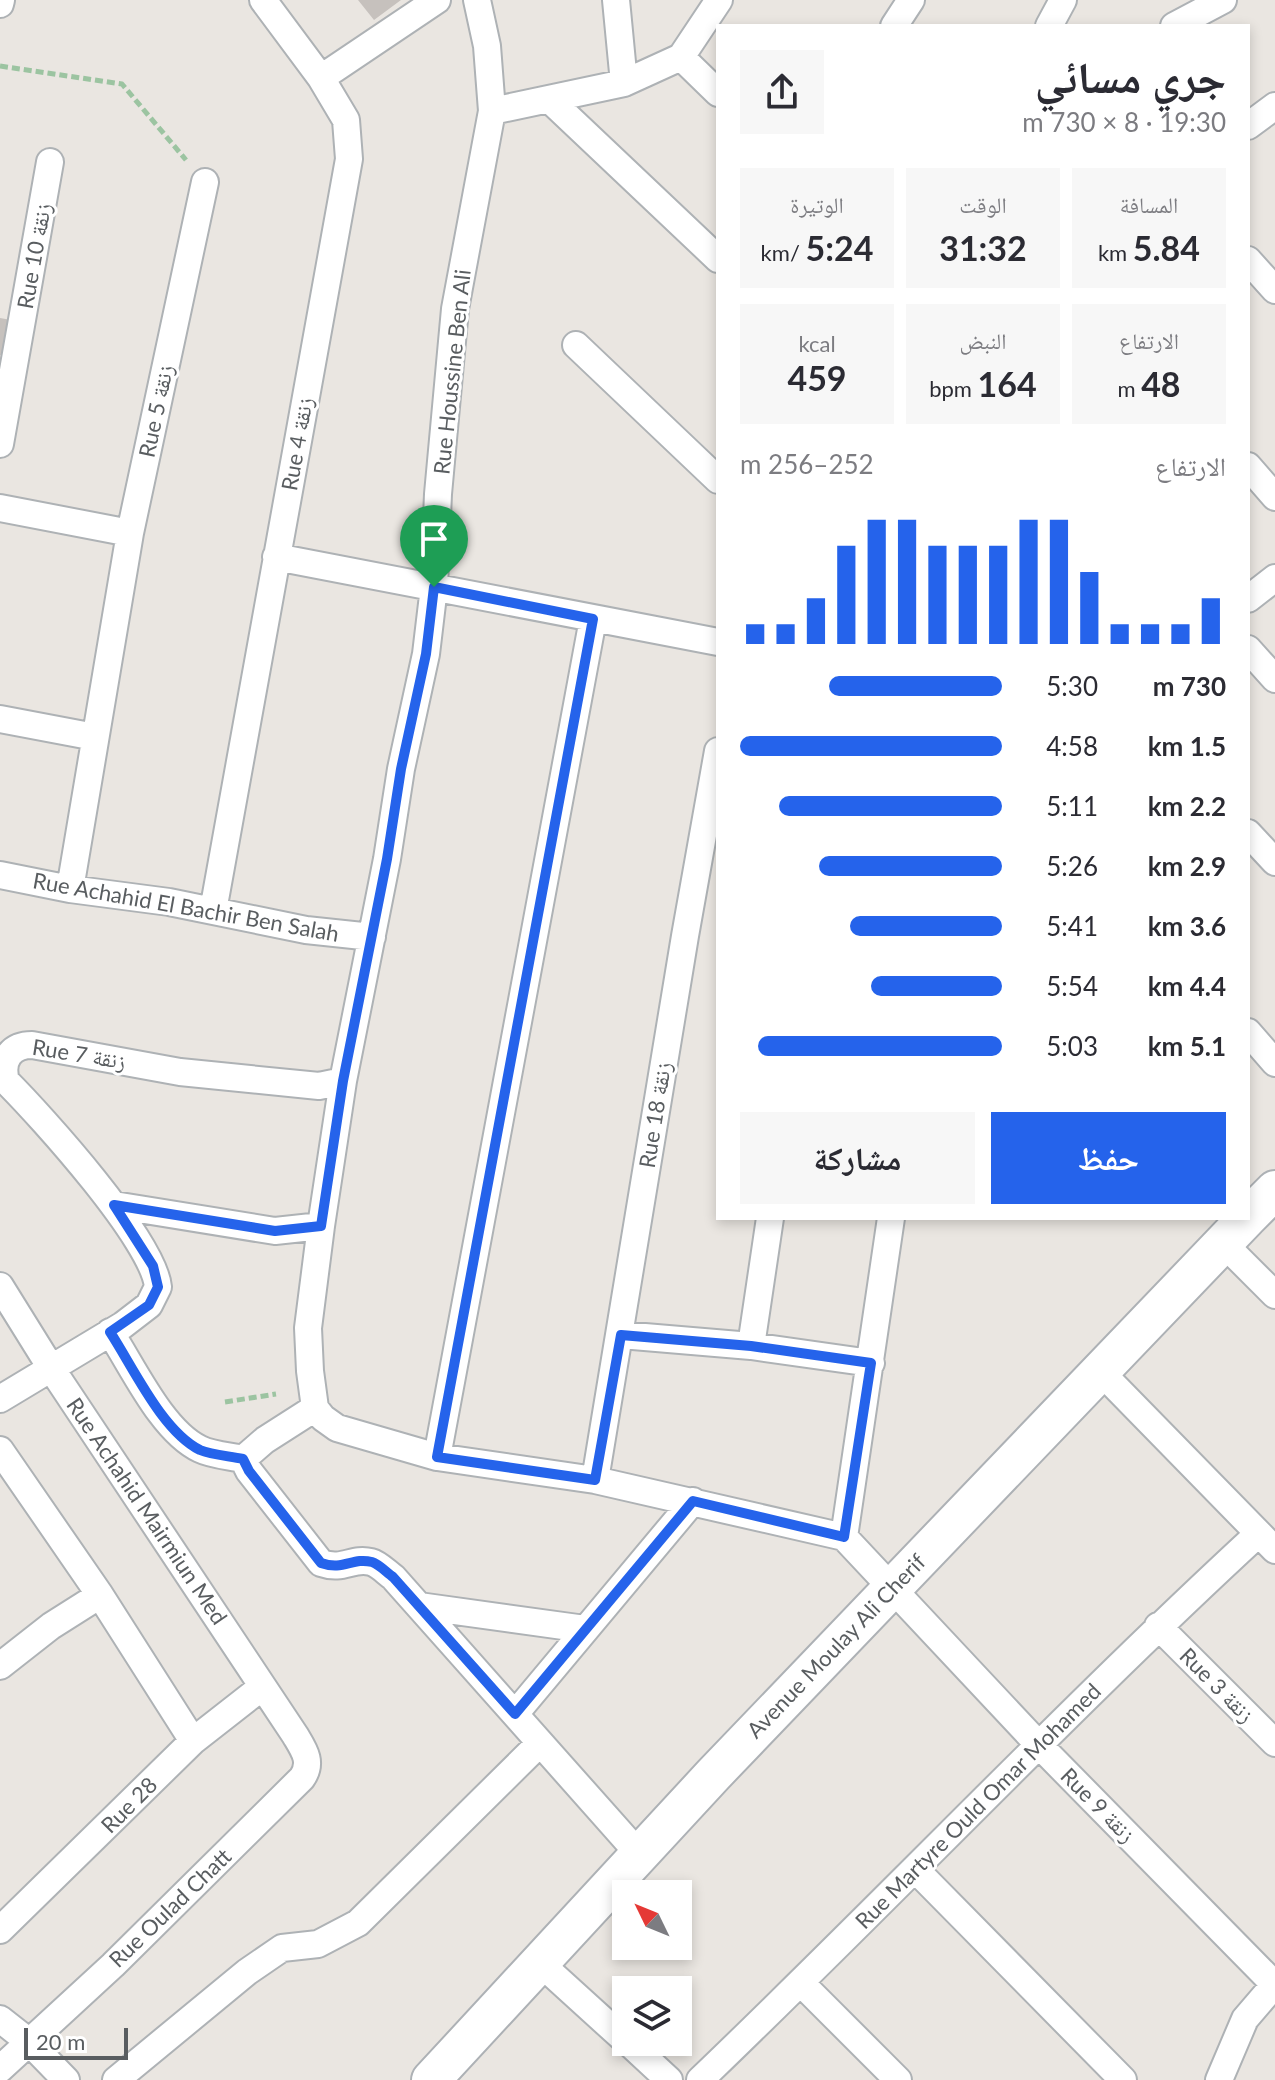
<!DOCTYPE html>
<html lang="ar">
<head>
<meta charset="utf-8">
<style>
	:root { --surface:#fff; --page:#f7f7f7; --text:#2b2b33; --muted:#7c7c81; --accent:#2563eb }
	body { margin:0; font-family:Lato,"Noto Naskh Arabic",sans-serif; background:var(--page); color:var(--text); direction:rtl; height:100vh; display:flex; flex-direction:column; font-size:30px; white-space:nowrap }
	* { box-sizing:border-box; margin:0 }
	p { font-size:26px; color:var(--muted) }
	.icon { flex:none; width:44px; height:44px; fill:none; stroke:currentColor; stroke-width:2; stroke-linecap:round; stroke-linejoin:round }
	.map { position:relative; flex:1; overflow:hidden; direction:ltr }
	.details { position:absolute; left:716px; top:24px; width:534px; height:1196px; display:flex; flex-direction:column; background:var(--surface); border-radius:0px; box-shadow:0 4px 12px #0003; direction:rtl }
	.details>* { flex:none }
	.needle { width:52px; rotate:313deg }
	.buttons { position:absolute; left:612px; top:1880px; display:grid; gap:16px }
	.buttons a { display:grid; place-items:center; width:80px; height:80px; border-radius:0px; background:var(--surface); box-shadow:0 4px 12px #0003; font-size:40px }
	.scale { position:absolute; left:24px; bottom:20px; width:104px; box-sizing:border-box; padding-left:8px; border:4px solid #595d60; border-top:0; font-size:22px; line-height:28px; white-space:nowrap; color:#595d60; -webkit-text-stroke:6px #fff; paint-order:stroke }
	.pin { position:absolute; display:grid; place-items:center; width:68px; height:68px; color:#fff; margin:-82px -34px; border-radius:50% 50% 50% 0; rotate:-45deg; box-shadow:0 0 8px #0007 }
	.pin .icon { rotate:45deg }
	.round { display:grid; place-items:center; flex:none; width:84px; height:84px; border-radius:0px; background:var(--page) }
	.summary { display:flex; align-items:center; justify-content:space-between; height:136px; padding:0 24px }
	h1 { font-size:44px; font-weight:700; line-height:60px }
	.stats { display:grid; grid-template-columns:repeat(3,1fr); gap:12px; height:136px; padding:8px 24px }
	.stats div { display:grid; align-content:center; border-radius:0px; background:var(--page); text-align:center }
	.stats b { font-size:34px; font-weight:700 }
	.stats small { font-size:22px; font-weight:400 }
	.stats p { font-size:22px }
	.chart { height:224px; padding:16px 24px }
	.chart p { display:flex; justify-content:space-between }
	.chart svg { width:100%; height:144px; margin-top:8px; stroke:var(--accent); stroke-width:6 }
	.action { display:flex; gap:16px; margin-top:auto; padding:16px 24px }
	.action a { flex:1; height:92px; border-radius:0px; background:var(--accent); color:#fff; font-size:32px; font-weight:700; line-height:92px; text-align:center }
	.action a+a { background:var(--page); color:var(--text) }
	ul { padding:0 24px; list-style:none; font-size:26px }
	li { display:grid; grid-template-columns:128px 96px 1fr; align-items:center; height:60px }
	li i { height:20px; border-radius:10px; background:var(--accent) }
	.map>svg:first-child { display:block }
	.building { fill:#c6c1bd }
	.lines { fill:none; stroke-linecap:round; stroke-linejoin:round }
	.street-casing { stroke:#aeb2b5; stroke-width:30 }
	.secondary-casing { stroke:#adb1b5; stroke-width:42 }
	.path { stroke:#9cc4a1; stroke-width:5; stroke-dasharray:8 4; stroke-linecap:butt }
	.street { stroke:#fff; stroke-width:26 }
	.secondary { stroke:#fff; stroke-width:38 }
	.route-casing { stroke:#fff; stroke-width:16 }
	.route { stroke:#2563eb; stroke-width:10 }
	.labels { text-anchor:middle; stroke-width:6; stroke-linejoin:round; paint-order:stroke }
	.street-label { font-size:22px; fill:#595d60; stroke:#fff }
</style>
</head>
<body>
<div class="map">
<svg width="1275" height="2080" viewBox="0 0 1275 2080">
	<rect width="100%" height="100%" fill="#eae6e1"/>
	<path class="building" d="M 358,0 L 401,0 L 374,20 Z
		M 0,318 L 11,320 L 5,356 L 0,355 Z"/>
	<g class="lines">
		<defs>
			<path id="street" d="M 616,0 L 624,83
				M 0,4 L 1,0
				M 894,26 L 911,0
				M 1049,26 L 1063,0
				M 1174,26 L 1223,0
				M 681,57 L 718,93
				M 321,78 L 437,0
				M 550,100 L 718,259
				M 492,111 L 624,83 L 681,57 L 719,0
				M 1248,126 L 1275,106
				M 1248,260 L 1275,290
				M 576,345 L 718,480
				M 0,444 L 50,162
				M 1248,466 L 1275,497
				M 0,508 L 130,533
				M 276,557 L 718,642
				M 1248,599 L 1275,578
				M 1248,649 L 1275,679
				M 0,719 L 95,737
				M 1248,833 L 1275,862
				M 0,875 L 70,889 L 169,902 L 306,930 L 372,937
				M 70,889 L 130,533 L 205,182
				M 213,911 L 349,159 L 346,120 L 321,78 L 263,0
				M 1248,1032 L 1275,1063
				M 114,1205 L 275,1231 L 321,1226
				M 1222,1242 L 1275,1295
				M 0,1286 L 51,1368 L 295,1735 C 304,1750 313,1762 302,1778 L 113,1965 L 0,2069
				M 110,1332 C 133,1367 162,1431 200,1449 C 212,1455 229,1456 243,1459
				M 621,1335 L 751,1346 L 871,1363
				M 751,1346 L 770,1218
				M 1099,1370 L 1275,1550
				M 0,1399 L 123,1325 L 149,1305 L 158,1287 C 154,1241 42,1117 6,1081 C 0,1060 11,1045 32,1045 L 180,1072 L 319,1086 L 343,1081
				M 315,1408 L 310,1371 L 308,1328 L 321,1226 L 343,1081 L 387,859 L 401,769 L 426,654 L 434,587 L 438,494 L 455,309 L 492,111 L 487,46 L 477,0
				M 315,1408 L 323,1418 L 337,1428 L 437,1457 L 595,1480 L 844,1537 L 1039,1745 L 1275,1985
				M 315,1408 L 265,1440 L 243,1459 L 249,1471 L 321,1563 C 344,1571 352,1557 371,1562 C 379,1564 387,1573 393,1577 L 639,1854
				M 0,1450 L 100,1595 L 193,1741
				M 437,1457 L 593,619
				M 595,1480 L 685,936 L 718,751
				M 844,1537 L 891,1218
				M 419,1606 L 585,1629
				M 1158,1626 L 1275,1743
				M 0,1666 L 51,1626 L 100,1595
				M 515,1714 L 693,1501
				M 915,1869 L 1123,2080
				M 0,1930 L 193,1741 L 262,1687
				M 539,1962 L 626,2041
				M 801,1983 L 898,2080
				M 0,2019 L 28,2041 L 66,2080
				M 628,2042 L 669,2080
				M 116,2080 L 247,1972 L 282,1948 L 318,1944 L 358,1923 L 540,1743
				M 700,2080 C 888,1900 1067,1710 1258,1534
				M 1219,2080 L 1245,2019 L 1275,1984"/>
			<path id="secondary" d="M 1248,1217 L 1275,1190
				M 431,2080 L 713,1775 L 1247,1218"/>
		</defs>
		<use href="#street" class="street-casing"/>
		<use href="#secondary" class="secondary-casing"/>
		<path class="path" d="M 0,66 L 122,84 L 186,160
			M 225,1402 L 276,1394"/>
		<use href="#street" class="street"/>
		<use href="#secondary" class="secondary"/>
	</g>
	<g class="lines">
		<defs>
			<path id="route" d="M 434,587 L 593,619 L 437,1457 L 595,1480 L 621,1335 L 751,1346 L 871,1363 L 844,1537 L 693,1501 L 515,1714 L 393,1577 C 387,1573 379,1564 372,1562 C 352,1557 344,1571 321,1563 L 249,1471 L 243,1459 C 229,1456 212,1455 200,1450 C 162,1431 133,1367 110,1332 L 149,1305 L 158,1287 L 153,1266 L 114,1205 L 275,1231 L 321,1226 L 343,1081 L 387,859 L 401,769 L 426,654 Z"/>
		</defs>
		<use href="#route" class="route-casing"/>
		<use href="#route" class="route"/>
	</g>
	<g class="labels">
		<g class="street-label">
			<text transform="translate(34 256) rotate(-80)" y="8">Rue 10 زنقة</text>
			<text transform="translate(452 372) rotate(-84)" y="8">Rue Houssine Ben Ali</text>
			<text transform="translate(156 411) rotate(-78)" y="8">Rue 5 زنقة</text>
			<text transform="translate(297 444) rotate(-80)" y="8">Rue 4 زنقة</text>
			<text transform="translate(186 907) rotate(10)" y="8">Rue Achahid El Bachir Ben Salah</text>
			<text transform="translate(79 1054) rotate(9)" y="8">Rue 7 زنقة</text>
			<text transform="translate(655 1115) rotate(-81)" y="8">Rue 18 زنقة</text>
			<text transform="translate(147 1511) rotate(56)" y="8">Rue Achahid Mairmiun Med</text>
			<text transform="translate(836 1646) rotate(-46)" y="8">Avenue Moulay Ali Cherif</text>
			<text transform="translate(1217 1685) rotate(45)" y="8">Rue 3 زنقة</text>
			<text transform="translate(129 1805) rotate(-45)" y="8">Rue 28</text>
			<text transform="translate(1098 1805) rotate(45)" y="8">Rue 9 زنقة</text>
			<text transform="translate(978 1806) rotate(-45)" y="8">Rue Martyre Ould Omar Mohamed</text>
			<text transform="translate(170 1908) rotate(-44)" y="8">Rue Oulad Chatt</text>
		</g>
	</g>
</svg>
<div class="buttons">
<a><svg class="needle" viewBox="-14 -14 28 28"><path d="M0-13l5 13h-10z" fill="#e53935"/><path d="M0 13l5-13h-10z" fill="#7c7c81"/></svg></a>
<a><svg class="icon" aria-label="layers" viewBox="0 0 24 24"><path d="M12 4l9 5-9 5-9-5zM3 14l9 5 9-5"/></svg></a>
</div>
<div class="scale">20 m</div>
<div class="pin" style="left:434px;top:587px;background:#1e9e55"><svg class="icon" aria-label="arrive" viewBox="0 0 24 24"><path d="M6 21V4h12l-3 4 3 4H6"/></svg></div>
<section class="details">
<div class="summary"><div><h1>جري مسائي</h1><p>19:30 · 8 × 730 m</p></div><a class="round"><svg class="icon" aria-label="share" viewBox="0 0 24 24"><path d="M12 15V3M7 8l5-5 5 5M5 13v7h14v-7"/></svg></a></div>
<div class="stats">
<div><p>المسافة</p><b>5.84<small> km</small></b></div>
<div><p>الوقت</p><b>31:32</b></div>
<div><p>الوتيرة</p><b>5:24<small> /km</small></b></div>
</div>
<div class="stats">
<div><p>الارتفاع</p><b>48<small> m</small></b></div>
<div><p>النبض</p><b>164<small> bpm</small></b></div>
<div><p>kcal</p><b>459</b></div>
</div>
<div class="chart"><p><span>الارتفاع</span>252–256 m</p>
<svg viewBox="0 0 160 44" preserveAspectRatio="none"><path d="M5 44V38M15 44V38M25 44V30M35 44V14M45 44V6M55 44V6M65 44V14M75 44V14M85 44V14M95 44V6M105 44V6M115 44V22M125 44V38M135 44V38M145 44V38M155 44V30"/></svg>
</div>
<ul>
<li><b>730 m</b>5:30<i style="width:66%"></i></li>
<li><b>1.5 km</b>4:58<i style="width:100%"></i></li>
<li><b>2.2 km</b>5:11<i style="width:85%"></i></li>
<li><b>2.9 km</b>5:26<i style="width:70%"></i></li>
<li><b>3.6 km</b>5:41<i style="width:58%"></i></li>
<li><b>4.4 km</b>5:54<i style="width:50%"></i></li>
<li><b>5.1 km</b>5:03<i style="width:93%"></i></li>
</ul>
<div class="action"><a>حفظ</a><a>مشاركة</a></div>
</section>
</div>
</body>
</html>
